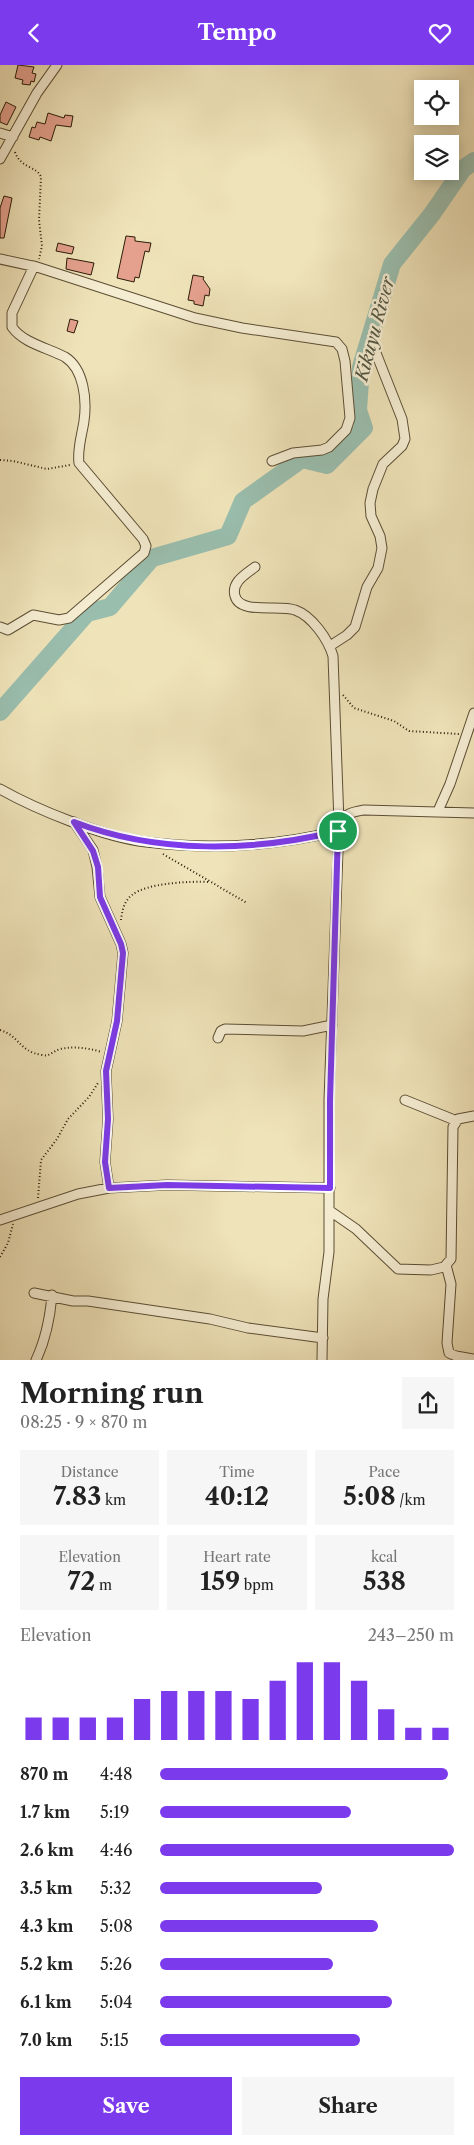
<!DOCTYPE html>
<html lang="en">
<head>
<meta charset="utf-8">
<style>
	:root { --surface:#fff; --page:#f6f6f6; --text:#222; --muted:#767676; --accent:#7c3aed }
	body { margin:0; font-family:"Libre Caslon Text",serif; background:var(--page); color:var(--text); height:100vh; display:flex; flex-direction:column; font-size:19px; white-space:nowrap }
	* { box-sizing:border-box; margin:0 }
	p { font-size:16px; color:var(--muted) }
	.icon { flex:none; width:28px; height:28px; fill:none; stroke:currentColor; stroke-width:2; stroke-linecap:round; stroke-linejoin:round }
	.map { position:relative; height:1295px; overflow:hidden }
	.side { display:flex; flex-direction:column; background:var(--surface); flex:1 }
	.side>* { flex:none }
	.controls { position:absolute; left:414px; top:15px; display:grid; gap:10px }
	.controls a { display:grid; place-items:center; width:45px; height:45px; border-radius:0px; background:var(--surface); box-shadow:0 2px 12px #0003; font-size:25px }
	.pin { position:absolute; display:grid; place-items:center; width:42px; height:42px; color:#fff; margin:-21px; border:2px solid #fff; border-radius:50%; box-shadow:0 1px 5px #0007 }
	.round { display:grid; place-items:center; flex:none; width:52px; height:52px; border-radius:0px; background:var(--page) }
	.headline { display:flex; align-items:center; justify-content:space-between; height:85px; padding:0 20px }
	h1 { font-size:28px; font-weight:700; line-height:38px }
	.metrics { display:grid; grid-template-columns:repeat(3,1fr); gap:8px; height:85px; padding:5px 20px }
	.metrics div { display:grid; align-content:center; border-radius:0px; background:var(--page); text-align:center }
	.metrics b { font-size:25px; font-weight:700 }
	.metrics small { font-size:14px; font-weight:400 }
	.metrics p { font-size:14px }
	.chart { height:140px; padding:10px 20px }
	.chart p { display:flex; justify-content:space-between }
	.chart svg { width:100%; height:90px; margin-top:5px; stroke:var(--accent); stroke-width:6 }
	.button { display:flex; gap:10px; margin-top:auto; padding:10px 20px }
	.button a { flex:1; height:58px; border-radius:0px; background:var(--accent); color:#fff; font-size:20px; font-weight:700; line-height:58px; text-align:center }
	.button a+a { background:var(--page); color:var(--text) }
	ul { padding:0 20px; list-style:none; font-size:16px }
	li { display:grid; grid-template-columns:80px 60px 1fr; align-items:center; height:38px }
	li i { height:12px; border-radius:6px; background:var(--accent) }
	header { display:flex; justify-content:space-between; align-items:center; height:65px; padding:0 20px; background:var(--accent); color:#fff; font-size:22px; font-weight:700 }
	.map>svg:first-child { display:block }
	.lines { fill:none; stroke-linecap:round; stroke-linejoin:round }
	.river { stroke:#9abeae; stroke-width:18 }
	.building { fill:#e5a18e; stroke:#2b1c08 }
	.street-casing { stroke:#5c4e34; stroke-width:11 }
	.path { stroke:#2b1c08; stroke-width:2; stroke-dasharray:1 2.5; stroke-linecap:butt }
	.street { stroke:#f5edd2; stroke-width:9 }
	.route-casing { stroke:#fff; stroke-width:10 }
	.route { stroke:#7c3aed; stroke-width:6 }
	.labels { text-anchor:middle; stroke-width:5; stroke-linejoin:round; paint-order:stroke }
	.water-label { font-size:18px; font-style:italic; fill:#525542; stroke:#f5edd2 }
</style>
</head>
<body>
<header><svg class="icon" aria-label="back" viewBox="0 0 24 24"><path d="M15 5l-7 7 7 7"/></svg>Tempo<svg class="icon" aria-label="heart" viewBox="0 0 24 24"><path d="M12 20l-8-8c-3-5 5-10 8-4 3-6 11-1 8 4z"/></svg></header>
<div class="map">
<svg width="474" height="1295" viewBox="0 0 474 1295">
	<rect width="100%" height="100%" fill="#efe3b9"/>
	<filter id="stains"><feTurbulence type="fractalNoise" baseFrequency=".004" numOctaves="4"/><feColorMatrix values="0 0 0 0 .2 0 0 0 0 .09 0 0 0 0 .02 0 0 0 .5 -.17"/></filter>
	<radialGradient id="worn" r=".72"><stop offset=".6" stop-color="#630" stop-opacity="0"/><stop offset="1" stop-color="#630" stop-opacity=".3"/></radialGradient>
	<g class="lines">
		<path class="river" d="M 0,647 L 87,548 L 110,542 L 152,493 L 228,471 L 243,436 L 302,394 L 327,400 L 364,363 L 358,345 L 361,302 L 392,199 L 432,149 L 463,104 L 474,96"/>
	</g>
	<path class="building" d="M 18,0 L 34,2 L 32,8 L 36,9 L 34,17 L 31,16 L 30,20 L 22,19 L 23,15 L 15,13 Z
		M 6,37 L 16,42 L 7,60 L 0,57 L 0,50 Z
		M 48,48 L 64,53 L 65,50 L 73,51 L 71,62 L 56,60 L 51,76 L 40,72 L 39,75 L 29,72 L 32,62 L 35,63 L 37,57 L 45,59 Z
		M 4,131 L 12,133 L 4,173 L 0,173 L 0,143 Z
		M 126,171 L 135,172 L 135,176 L 151,178 L 149,187 L 145,186 L 139,213 L 135,212 L 134,217 L 117,213 Z
		M 58,178 L 74,182 L 72,189 L 56,186 Z
		M 67,193 L 94,198 L 91,210 L 66,204 Z
		M 193,210 L 204,212 L 203,214 L 210,224 L 209,231 L 205,230 L 203,241 L 194,239 L 194,236 L 188,235 Z
		M 70,254 L 78,256 L 74,268 L 67,266 Z"/>
	<g class="lines">
		<defs>
			<path id="street" d="M 0,68 L 13,72
				M 0,94 L 37,28 L 57,0
				M 0,194 L 37,202 L 195,253 L 242,263 L 336,277 L 342,284 L 345,296 L 350,353 L 346,365 L 329,382 L 322,385 L 293,388 L 272,396
				M 255,502 C 246,509 231,517 235,531 C 240,550 280,539 295,545 C 312,551 328,574 333,591 L 339,758
				M 0,562 L 8,565 L 33,550 L 59,555 L 69,553 L 144,488 L 146,481 L 143,474 L 79,398 C 77,384 82,370 84,356 C 87,335 84,304 65,292 C 48,283 23,278 12,262 L 12,248 L 34,201
				M 330,581 L 347,570 L 355,562 L 367,522 L 378,503 L 382,483 L 380,471 L 371,451 L 370,438 L 373,424 L 383,399 L 402,381 L 405,374 L 402,354 L 376,288
				M 0,724 C 37,745 104,772 146,777 C 210,785 275,781 338,766
				M 438,746 L 450,719 L 474,648
				M 74,757 L 93,785 L 97,802 L 100,832 L 121,879 L 123,888 L 117,956 L 106,1006 L 108,1054 L 105,1097 L 109,1123
				M 218,973 L 221,966 L 225,964 L 303,966 L 332,960
				M 405,1035 L 457,1056
				M 330,1146 L 356,1164 L 398,1204 L 431,1205 L 444,1202 L 451,1194 L 453,1062 L 458,1054 L 474,1051
				M 0,1155 L 78,1129 L 109,1123 L 167,1120 L 330,1123
				M 446,1200 L 451,1219 L 447,1278 L 449,1288 L 456,1291 L 474,1294
				M 34,1228 L 73,1236 L 88,1236 L 210,1254 L 248,1263 L 323,1273
				M 36,1295 C 46,1274 50,1253 52,1230
				M 322,1295 L 323,1234 L 329,1187 L 329,1035 L 339,758 C 346,748 353,747 364,745 L 474,748"/>
		</defs>
		<use href="#street" class="street-casing"/>
		<path class="path" d="M 15,87 C 21,104 37,101 41,112 L 39,155 L 42,181 L 39,194
			M 0,395 L 13,396 L 47,404 L 70,400
			M 343,630 L 354,643 L 394,656 L 409,666 L 459,669
			M 163,789 L 247,838
			M 121,855 C 122,846 124,836 132,830 C 146,818 191,816 209,817
			M 0,965 C 20,971 18,986 42,990 C 50,992 53,986 60,984 C 75,981 87,983 102,987
			M 38,1133 L 41,1095 L 57,1074 L 68,1054 L 89,1032 L 98,1018
			M 0,1192 L 8,1178 L 13,1159"/>
		<use href="#street" class="street"/>
	</g>
	<g class="lines">
		<defs>
			<path id="route" d="M 74,757 C 157,789 253,787 338,766 L 330,1035 L 330,1123 L 167,1120 L 109,1123 L 105,1097 L 108,1054 L 106,1006 L 117,956 L 123,888 L 121,879 L 100,832 L 98,802 L 93,786 Z"/>
		</defs>
		<use href="#route" class="route-casing"/>
		<use href="#route" class="route"/>
	</g>
	<g class="labels">
		<g class="water-label">
			<text transform="translate(375 264) rotate(-75)" y="6">Kikuyu River</text>
		</g>
	</g>
	<rect width="100%" height="100%" filter="url(#stains)"/>
	<rect width="100%" height="100%" fill="url(#worn)"/>
</svg>
<div class="controls">
<a><svg class="icon" aria-label="locate" viewBox="0 0 24 24"><circle cx="12" cy="12" r="6"/><path d="M12 2v4M12 18v4M2 12h4M18 12h4"/></svg></a>
<a><svg class="icon" aria-label="layers" viewBox="0 0 24 24"><path d="M12 4l9 5-9 5-9-5zM3 14l9 5 9-5"/></svg></a>
</div>
<div class="pin" style="left:338px;top:766px;background:#1e9e55"><svg class="icon" aria-label="arrive" viewBox="0 0 24 24"><path d="M6 21V4h12l-3 4 3 4H6"/></svg></div>
</div>
<section class="side">
<div class="headline"><div><h1>Morning run</h1><p>08:25 · 9 × 870 m</p></div><a class="round"><svg class="icon" aria-label="share" viewBox="0 0 24 24"><path d="M12 15V3M7 8l5-5 5 5M5 13v7h14v-7"/></svg></a></div>
<div class="metrics">
<div><p>Distance</p><b>7.83<small> km</small></b></div>
<div><p>Time</p><b>40:12</b></div>
<div><p>Pace</p><b>5:08<small> /km</small></b></div>
</div>
<div class="metrics">
<div><p>Elevation</p><b>72<small> m</small></b></div>
<div><p>Heart rate</p><b>159<small> bpm</small></b></div>
<div><p>kcal</p><b>538</b></div>
</div>
<div class="chart"><p><span>Elevation</span>243–250 m</p>
<svg viewBox="0 0 160 44" preserveAspectRatio="none"><path d="M5 44V33M15 44V33M25 44V33M35 44V33M45 44V24M55 44V20M65 44V20M75 44V20M85 44V24M95 44V15M105 44V6M115 44V6M125 44V15M135 44V29M145 44V38M155 44V38"/></svg>
</div>
<ul>
<li><b>870 m</b>4:48<i style="width:98%"></i></li>
<li><b>1.7 km</b>5:19<i style="width:65%"></i></li>
<li><b>2.6 km</b>4:46<i style="width:100%"></i></li>
<li><b>3.5 km</b>5:32<i style="width:55%"></i></li>
<li><b>4.3 km</b>5:08<i style="width:74%"></i></li>
<li><b>5.2 km</b>5:26<i style="width:59%"></i></li>
<li><b>6.1 km</b>5:04<i style="width:79%"></i></li>
<li><b>7.0 km</b>5:15<i style="width:68%"></i></li>
</ul>
<div class="button"><a>Save</a><a>Share</a></div>
</section>
</body>
</html>
